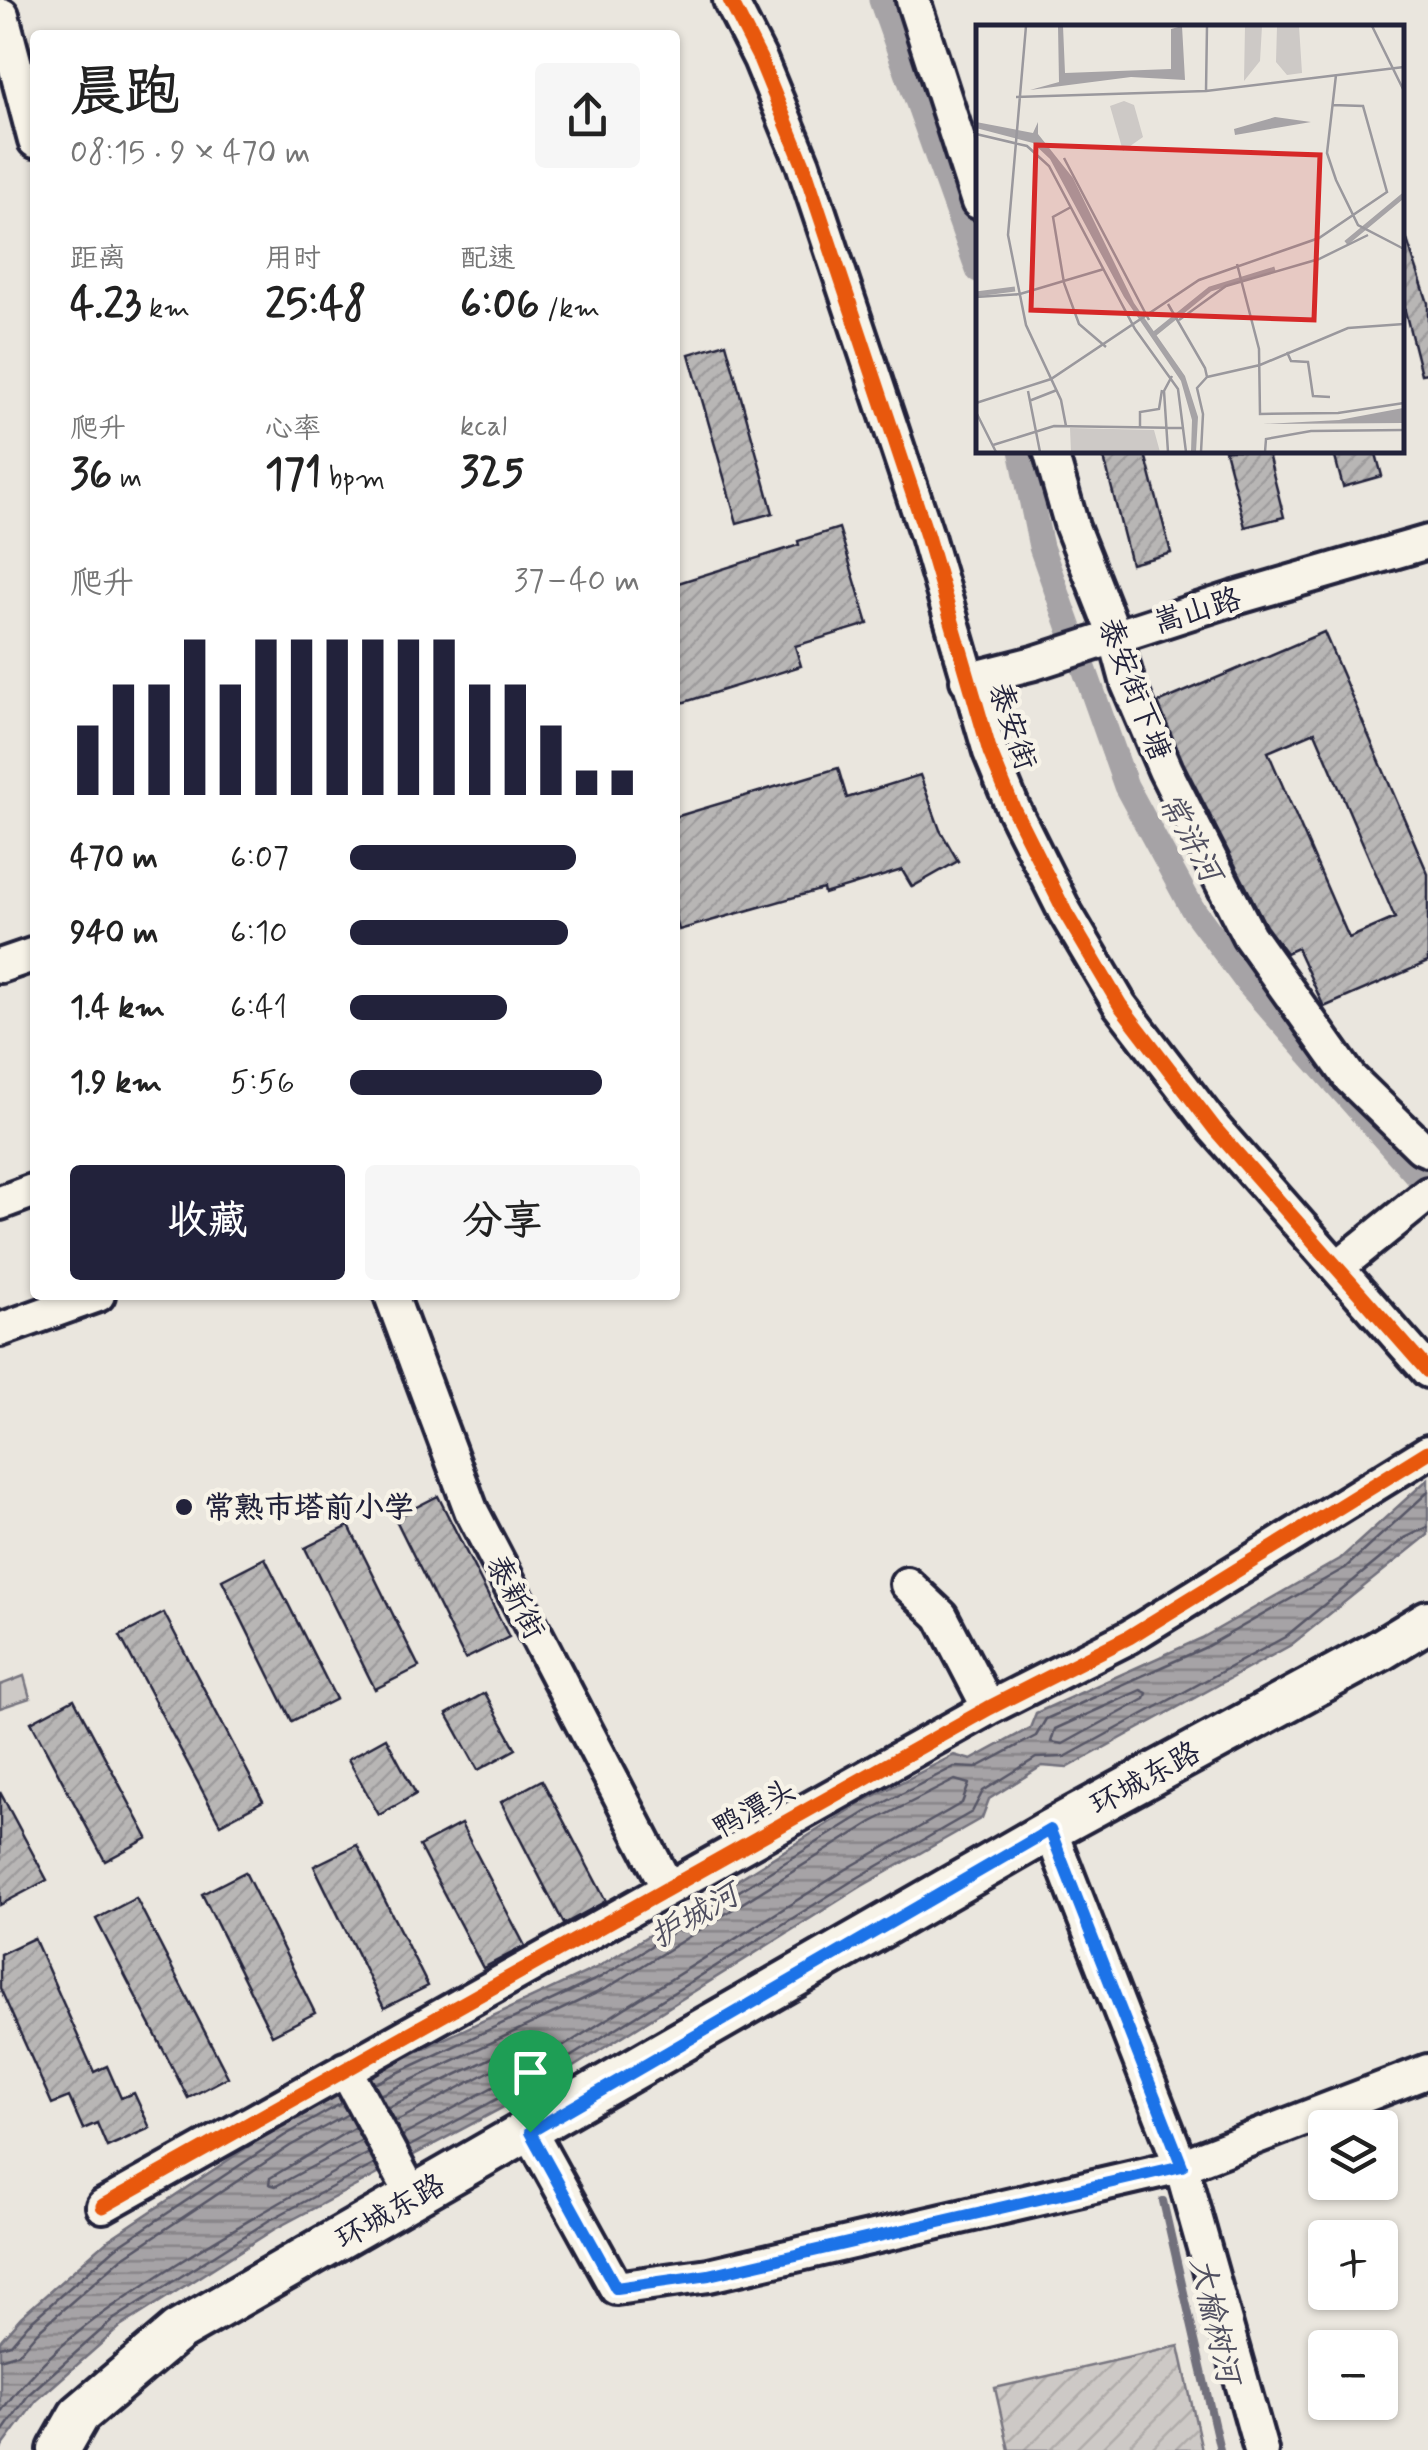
<!DOCTYPE html>
<html lang="zh">
<head>
<meta charset="utf-8">
<style>
	:root { --surface:#fff; --page:#f6f6f6; --text:#222; --muted:#767676; --accent:#22223b }
	body { margin:0; font-family:Mynerve,"LXGW WenKai TC",sans-serif; background:var(--page); color:var(--text); height:100vh; display:flex; flex-direction:column; font-size:38px; white-space:nowrap }
	* { box-sizing:border-box; margin:0 }
	p { font-size:32px; color:var(--muted) }
	.icon { flex:none; width:55px; height:55px; fill:none; stroke:currentColor; stroke-width:2; stroke-linecap:round; stroke-linejoin:round }
	.map { position:relative; flex:1; overflow:hidden }
	.side { position:absolute; left:30px; top:30px; width:650px; height:1270px; display:flex; flex-direction:column; background:var(--surface); border-radius:10px; box-shadow:0 2px 8px #0004 }
	.side>* { flex:none }
	.fabs { position:absolute; left:1308px; top:2110px; display:grid; gap:20px }
	.fabs a { display:grid; place-items:center; width:90px; height:90px; border-radius:10px; background:var(--surface); box-shadow:0 2px 8px #0004; font-size:50px }
	.pin { position:absolute; display:grid; place-items:center; width:85px; height:85px; color:#fff; margin:-102px -42px; border-radius:50% 50% 50% 0; rotate:-45deg; box-shadow:0 0 10px #0007 }
	.pin .icon { rotate:45deg }
	.round { display:grid; place-items:center; flex:none; width:105px; height:105px; border-radius:10px; background:var(--page) }
	.head { display:flex; align-items:center; justify-content:space-between; height:170px; padding:0 40px }
	h1 { font-size:55px; font-weight:800; line-height:75px }
	.stats { display:grid; grid-template-columns:repeat(3,1fr); gap:15px; height:170px; padding:10px 40px }
	.stats div { display:grid; align-content:center }
	.stats b { font-size:42px; font-weight:800 }
	.stats small { font-size:28px; font-weight:400 }
	.stats p { font-size:28px }
	.chart { height:280px; padding:20px 40px }
	.chart p { display:flex; justify-content:space-between }
	.chart svg { width:100%; height:180px; margin-top:10px; stroke:var(--accent); stroke-width:6 }
	.primary-button { display:flex; gap:20px; margin-top:auto; padding:20px 40px }
	.primary-button a { flex:1; height:115px; border-radius:10px; background:var(--accent); color:#fff; font-size:40px; font-weight:800; line-height:115px; text-align:center }
	.primary-button a+a { background:var(--page); color:var(--text) }
	ul { padding:0 40px; list-style:none; font-size:32px }
	li { display:grid; grid-template-columns:160px 120px 1fr; align-items:center; height:75px }
	li i { height:25px; border-radius:12px; background:var(--accent) }
	.map>svg:first-child { display:block }
	.garden { fill:url(#garden-furrows); stroke:#787680; stroke-width:2.5 }
	.pitch { fill:#cdc9c6; stroke:#787680; stroke-width:2.5 }
	.water { fill:url(#water-rules); stroke:#716f7b; stroke-width:2.5 }
	.lines { fill:none; stroke-linecap:round; stroke-linejoin:round }
	.shore { stroke:#575666; stroke-width:2.5 }
	.stream { stroke:#716f7b; stroke-width:8 }
	.canal { stroke:#a6a3a6; stroke-width:25 }
	.building { fill:url(#building-hatch); stroke:#22223b; stroke-width:2.5; fill-rule:evenodd }
	.minor-casing { stroke:#22223b; stroke-width:40 }
	.major-casing { stroke:#22223b; stroke-width:48 }
	.minor { stroke:#f7f3e8; stroke-width:32 }
	.major { stroke:#f7f3e8; stroke-width:40 }
	.cycleway-casing { stroke:#f7f3e8; stroke-width:21 }
	.cycleway { stroke:#e8590c; stroke-width:15 }
	.route-casing { stroke:#fff; stroke-width:20 }
	.route { stroke:#1a73e8; stroke-width:12 }
	.poi-dot { fill:#22223b; stroke:#f7f3e8; stroke-width:4 }
	.labels { text-anchor:middle; stroke-width:9; stroke-linejoin:round; paint-order:stroke }
	.street-label { font-size:30px; fill:#22223b; stroke:#f7f3e8 }
	.poi-label { font-size:30px; font-weight:bold; fill:#22223b; stroke:#f7f3e8; text-anchor:start }
	.water-label { font-size:32px; font-style:italic; fill:#504f60; stroke:#f7f3e8 }
	.inset-river { fill:none; stroke:#a6a3a6; stroke-width:5 }
	.inset-road { fill:none; stroke:#9a989d; stroke-width:2.5 }
	.view { fill:#d62828; fill-opacity:0.15; stroke:#d62828; stroke-width:5 }
	.inset-edge { fill:none; stroke:#22223b; stroke-width:5 }
</style>
</head>
<body>
<div class="map">
<svg width="1428" height="2450" viewBox="0 0 1428 2450">
	<defs>
		<pattern id="garden-furrows" width="10" height="10" patternUnits="userSpaceOnUse" patternTransform="scale(2.5)"><rect width="10" height="10" fill="#cdc9c6"/><path d="M-1 1l2-2M0 10L10 0M9 11l2-2" fill="none" stroke="#b0acab"/></pattern>
		<pattern id="water-rules" width="6" height="5" patternUnits="userSpaceOnUse" patternTransform="scale(2.5)"><rect width="6" height="5" fill="#a6a3a6"/><path d="M0 2.5h6" fill="none" stroke="#878488"/></pattern>
		<pattern id="building-hatch" width="6" height="6" patternUnits="userSpaceOnUse" patternTransform="scale(2.5)"><rect width="6" height="6" fill="#b8b6b5"/><path d="M-1 1l2-2M0 6l6-6M5 7l2-2" fill="none" stroke="#9e9c9d"/></pattern>
	</defs>
	<rect width="100%" height="100%" fill="#eae6de"/>
	<filter id="ink" filterUnits="userSpaceOnUse"><feTurbulence type="fractalNoise" baseFrequency=".01" numOctaves="2"/><feDisplacementMap in="SourceGraphic" scale="20" xChannelSelector="R" yChannelSelector="G"/><feConvolveMatrix kernelMatrix="1 2 1 2 8 2 1 2 1" color-interpolation-filters="sRGB"/></filter>
	<g filter="url(#ink)">
		<path class="garden" d="M 1179,2346 L 1202,2450 L 1009,2450 L 995,2388 Z"/>
		<path class="pitch" d="M 24,1676 L 30,1698 L 0,1708 L 0,1685 Z"/>
		<path class="water" d="M 1428,1479 L 1428,1535 L 1291,1645 L 1067,1768 L 1042,1766 L 989,1799 L 982,1818 L 862,1886 L 543,2086 L 273,2230 L 120,2327 L 36,2401 L 0,2450 L 0,2341 L 21,2317 L 108,2240 L 278,2127 L 388,2065 L 596,1968 L 861,1803 L 954,1755 L 971,1760 L 1030,1728 L 1036,1713 L 1202,1638 L 1340,1559 Z"/>
		<g class="lines">
			<path class="shore" d="M 1141,1690 L 1147,1693 L 1145,1699 L 1063,1744 L 1051,1742 L 1055,1729 Z
				M 374,2084 L 601,1977 L 866,1812 L 954,1767 L 976,1768 L 1036,1736 L 1046,1719 L 1206,1647 L 1345,1568 L 1428,1492
				M 380,2095 L 607,1988 L 872,1822 L 955,1780 L 969,1784 L 962,1803 L 850,1867 L 532,2066 L 402,2136
				M 387,2108 L 506,2051 L 513,2053 L 511,2060 L 395,2122
				M 355,2127 L 270,2178 L 269,2184 L 276,2186 L 362,2140
				M 408,2147 L 538,2077 L 857,1878 L 972,1812 L 983,1791 L 1036,1758 L 1065,1757 L 1285,1637 L 1405,1538 L 1428,1527
				M 0,2347 L 11,2344 L 28,2324 L 115,2248 L 284,2136 L 342,2103
				M 0,2359 L 19,2353 L 37,2332 L 122,2258 L 290,2146 L 348,2114
				M 0,2413 C 44,2350 111,2306 175,2265 C 239,2225 303,2189 369,2153
				M 0,2435 L 29,2394 L 114,2319 L 268,2221 L 375,2164"/>
			<path class="stream" d="M 1163,2201 L 1220,2450"/>
			<path class="canal" d="M 881,0 L 978,270
				M 1021,450 L 1041,547 L 1126,786 L 1192,908 L 1249,985 L 1428,1188"/>
		</g>
		<path class="building" d="M 1404,231 L 1428,303 L 1428,373 L 1421,374 L 1404,307 L 1400,309 L 1400,232 Z
			M 726,343 L 773,513 L 737,523 L 689,354 Z
			M 1102,450 L 1144,450 L 1171,553 L 1131,564 Z
			M 1225,450 L 1267,450 L 1284,517 L 1245,527 Z
			M 1333,450 L 1375,450 L 1382,476 L 1343,487 Z
			M 839,528 L 868,624 L 795,646 L 801,666 L 675,705 L 675,584 L 799,545 L 798,541 Z
			M 1324,632 L 1428,874 L 1428,962 L 1324,1007 L 1297,948 L 1286,953 L 1266,926 L 1183,762 L 1158,703 ZM 1315,732 L 1395,918 L 1349,938 L 1268,752 Z
			M 838,768 L 847,798 L 920,775 L 940,830 L 958,861 L 912,887 L 902,870 L 824,894 L 823,889 L 679,930 L 675,915 L 675,817 Z
			M 438,1496 L 509,1637 L 465,1659 L 395,1518 Z
			M 349,1526 L 419,1667 L 375,1689 L 305,1548 Z
			M 265,1558 L 336,1699 L 292,1721 L 222,1580 Z
			M 164,1613 L 263,1801 L 220,1824 L 120,1636 Z
			M 485,1693 L 516,1749 L 478,1770 L 447,1714 Z
			M 74,1699 L 148,1838 L 105,1861 L 31,1722 Z
			M 386,1738 L 416,1794 L 379,1815 L 348,1759 Z
			M 542,1780 L 606,1901 L 564,1924 L 501,1802 Z
			M 0,1792 L 47,1880 L 0,1905 Z
			M 461,1824 L 525,1946 L 483,1968 L 419,1846 Z
			M 357,1845 L 428,1986 L 384,2008 L 314,1866 Z
			M 245,1872 L 315,2013 L 272,2035 L 202,1894 Z
			M 136,1898 L 228,2077 L 188,2098 L 96,1919 Z
			M 34,1938 L 94,2072 L 107,2066 L 121,2098 L 134,2093 L 150,2128 L 107,2147 L 97,2123 L 83,2129 L 69,2097 L 52,2104 L 0,1988 L 0,1954 Z"/>
		<g class="lines">
			<defs>
				<path id="minor" d="M 730,0 L 760,59 L 803,164 L 927,536 L 990,752 L 1013,808 L 1065,912 L 1120,1005 L 1215,1129 L 1428,1371
					M 913,0 L 978,202
					M 2,15 L 35,141
					M 1050,450 L 1072,527 L 1115,636 L 1128,684 L 1165,770 L 1249,936 L 1350,1078 L 1421,1147 L 1428,1150
					M 967,680 L 1034,663 L 1232,599 L 1428,542
					M 0,966 L 35,954
					M 0,1203 L 35,1190
					M 1338,1267 L 1428,1194
					M 391,1295 L 471,1510 L 668,1888
					M 0,1330 L 98,1295
					M 907,1584 L 941,1616 L 989,1708
					M 1050,1830 L 1181,2166 L 1261,2450
					M 345,2069 L 414,2198
					M 530,2132 L 616,2288 L 709,2275 L 1181,2166 L 1428,2071
					M 103,2206 L 989,1708 L 1129,1637 L 1428,1452"/>
				<path id="major" d="M 59,2450 L 79,2415 L 178,2331 L 1050,1830 L 1379,1651 L 1428,1621"/>
			</defs>
			<use href="#minor" class="minor-casing"/>
			<use href="#major" class="major-casing"/>
			<use href="#minor" class="minor"/>
			<use href="#major" class="major"/>
			<defs>
				<path id="cycleway" d="M 730,0 L 760,59 L 803,164 L 927,536 L 990,752 L 1013,808 L 1065,912 L 1120,1005 L 1215,1129 L 1428,1371
					M 103,2206 L 989,1708 L 1129,1637 L 1428,1452"/>
			</defs>
			<use href="#cycleway" class="cycleway-casing"/>
			<use href="#cycleway" class="cycleway"/>
		</g>
	</g>
	<g class="lines" filter="url(#ink)">
		<defs>
			<path id="route" d="M 1050,1830 L 1182,2166 L 709,2275 L 616,2288 L 530,2132 Z"/>
		</defs>
		<use href="#route" class="route-casing"/>
		<use href="#route" class="route"/>
	</g>
	<circle class="poi-dot" cx="184" cy="1507" r="10"/>
	<g class="labels">
		<g class="street-label">
			<text transform="translate(1197 610) rotate(-17)" y="10">嵩山路</text>
			<text transform="translate(1135 689) rotate(69)" y="10">泰安街下塘</text>
			<text transform="translate(1013 726) rotate(71)" y="10">泰安街</text>
			<text transform="translate(516 1597) rotate(62)" y="10">泰新街</text>
			<text transform="translate(1145 1778) rotate(-29)" y="10">环城东路</text>
			<text transform="translate(754 1808) rotate(-29)" y="10">鸭潭头</text>
			<text transform="translate(390 2211) rotate(-30)" y="10">环城东路</text>
		</g>
		<g class="poi-label">
			<text x="204" y="1517">常熟市塔前小学</text>
		</g>
		<g class="water-label">
			<text transform="translate(1191 837) rotate(61)" y="11">常浒河</text>
			<text transform="translate(694 1915) rotate(-30)" y="11">护城河</text>
			<text transform="translate(1216 2320) rotate(77)" y="11">大榆树河</text>
		</g>
	</g>
	<g transform="translate(976 25)">
		<rect width="428" height="428" fill="#eae6de"/>
		<path d="M 269,1 L 286,1 L 284,36 L 268,56 ZM 301,1 L 323,1 L 326,48 L 311,50 L 300,37 ZM 94,403 L 178,405 L 184,427 L 95,427 Z" fill="#cdc9c6"/>
		<path d="M 148,76 L 158,80 L 167,112 L 147,126 L 134,81 Z" fill="#cdc9c6"/>
		<path d="M 82,1 L 87,1 L 89,48 L 195,44 L 195,4 L 206,1 L 209,55 L 155,52 L 54,65 L 83,57 ZM 299,92 L 335,97 L 259,110 L 258,104 ZM 0,97 L 57,108 L 62,97 L 62,109 L 97,153 L 158,278 L 209,351 L 222,392 L 220,427 L 215,427 L 216,395 L 205,356 L 148,272 L 74,134 L 57,118 L 0,103 ZM 427,383 L 427,398 L 287,399 L 363,395 Z" fill="#a6a3a6"/>
		<path class="inset-river" d="M 370,218 L 428,170M 0,269 L 39,264M 177,310 L 234,264 L 299,244"/>
		<path class="inset-road" d="M 50,1 L 32,210 L 50,300 L 85,375 L 90,401M 396,1 L 428,66M 360,50 L 351,128 L 360,155 L 382,200 L 428,224M 230,66 L 231,1M 40,72 L 230,66 L 428,42M 0,109 L 51,121 L 73,141 L 159,304 L 202,364 L 210,427M 88,133 L 173,295M 95,182 L 77,192 L 88,258 L 103,299 L 130,322M 261,239 L 283,324 L 284,389 L 362,388 L 428,378M 0,272 L 44,269 L 128,244M 192,279 L 229,343 L 231,352 L 221,363 L 227,389 L 225,427M 203,295 L 250,261 L 343,234 L 392,210M 311,327 L 315,336 L 332,337 L 337,371 L 354,372M 231,352 L 284,340 L 372,303 L 428,299M 52,366 L 64,427M 53,376 L 81,365M 0,378 L 75,354 L 223,255 L 343,213 L 411,167 L 387,81 L 356,80M 0,387 L 20,427M 164,403 L 164,387 L 183,384 L 186,365M 17,420 L 78,401 L 207,403M 192,427 L 188,366 L 196,351M 289,427 L 290,414 L 335,406 L 428,405"/>
		<path class="view" d="M 60,120 L 344,130 L 338,295 L 55,285 Z"/>
		<rect width="428" height="428" class="inset-edge"/>
	</g>
</svg>
<div class="fabs">
<a><svg class="icon" aria-label="layers" viewBox="0 0 24 24"><path d="M12 4l9 5-9 5-9-5zM3 14l9 5 9-5"/></svg></a>
<a>+</a>
<a>−</a>
</div>
<div class="pin" style="left:530px;top:2132px;background:#1e9e55"><svg class="icon" aria-label="arrive" viewBox="0 0 24 24"><path d="M6 21V4h12l-3 4 3 4H6"/></svg></div>
<section class="side">
<div class="head"><div><h1>晨跑</h1><p>08:15 · 9 × 470 m</p></div><a class="round"><svg class="icon" aria-label="share" viewBox="0 0 24 24"><path d="M12 15V3M7 8l5-5 5 5M5 13v7h14v-7"/></svg></a></div>
<div class="stats">
<div><p>距离</p><b>4.23<small> km</small></b></div>
<div><p>用时</p><b>25:48</b></div>
<div><p>配速</p><b>6:06<small> /km</small></b></div>
</div>
<div class="stats">
<div><p>爬升</p><b>36<small> m</small></b></div>
<div><p>心率</p><b>171<small> bpm</small></b></div>
<div><p>kcal</p><b>325</b></div>
</div>
<div class="chart"><p><span>爬升</span>37–40 m</p>
<svg viewBox="0 0 160 44" preserveAspectRatio="none"><path d="M5 44V27M15 44V17M25 44V17M35 44V6M45 44V17M55 44V6M65 44V6M75 44V6M85 44V6M95 44V6M105 44V6M115 44V17M125 44V17M135 44V27M145 44V38M155 44V38"/></svg>
</div>
<ul>
<li><b>470 m</b>6:07<i style="width:78%"></i></li>
<li><b>940 m</b>6:10<i style="width:75%"></i></li>
<li><b>1.4 km</b>6:41<i style="width:54%"></i></li>
<li><b>1.9 km</b>5:56<i style="width:87%"></i></li>
</ul>
<div class="primary-button"><a>收藏</a><a>分享</a></div>
</section>
</div>
</body>
</html>
